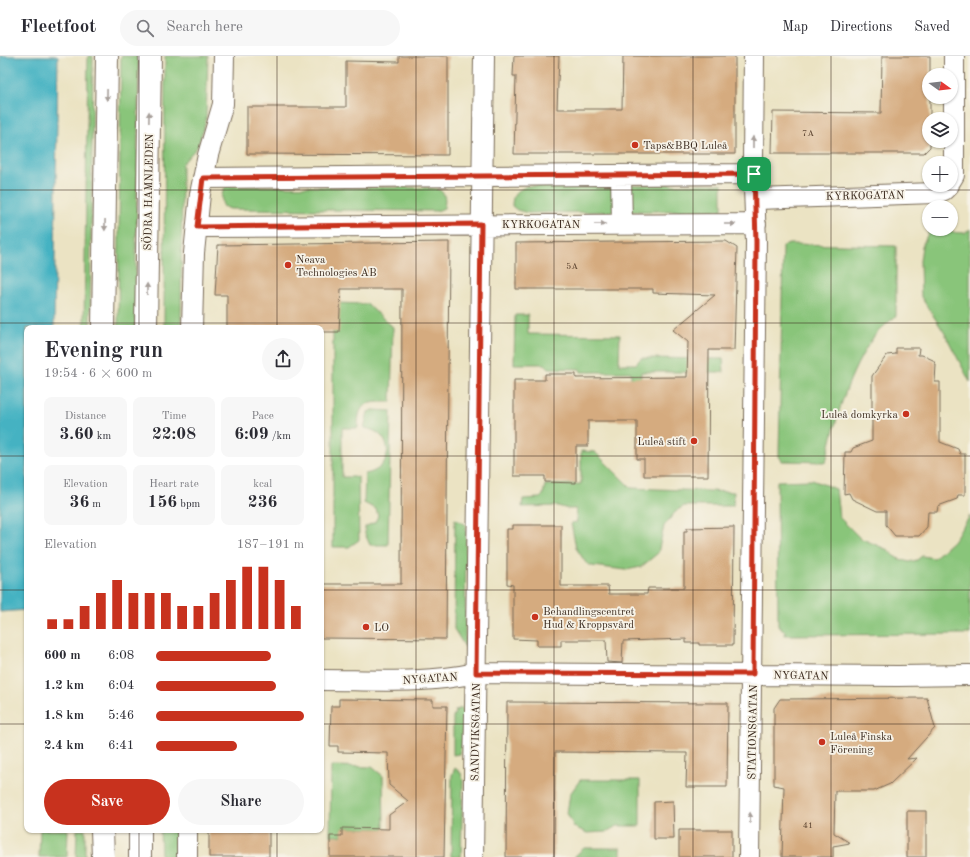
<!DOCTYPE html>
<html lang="en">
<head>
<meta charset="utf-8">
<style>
	:root { --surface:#fff; --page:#f7f7f7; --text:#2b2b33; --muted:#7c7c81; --line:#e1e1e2; --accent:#c8321e }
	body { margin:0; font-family:"Old Standard TT",serif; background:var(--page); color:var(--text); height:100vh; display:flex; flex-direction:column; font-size:15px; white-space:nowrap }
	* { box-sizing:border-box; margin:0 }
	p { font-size:13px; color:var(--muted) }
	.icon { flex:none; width:22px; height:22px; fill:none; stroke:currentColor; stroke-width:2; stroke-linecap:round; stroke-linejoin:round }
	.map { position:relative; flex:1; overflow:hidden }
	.panel { position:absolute; left:24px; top:269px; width:300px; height:508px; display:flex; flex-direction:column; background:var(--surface); border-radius:8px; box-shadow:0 1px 3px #0004 }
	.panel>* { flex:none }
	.needle { width:26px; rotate:105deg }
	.buttons { position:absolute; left:922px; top:12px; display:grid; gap:8px }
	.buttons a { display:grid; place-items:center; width:36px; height:36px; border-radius:50%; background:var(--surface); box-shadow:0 1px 3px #0004; font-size:20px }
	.pin { position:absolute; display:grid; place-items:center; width:34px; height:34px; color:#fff; margin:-17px; border-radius:8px; box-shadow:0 2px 6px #0006 }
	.round { display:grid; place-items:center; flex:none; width:42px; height:42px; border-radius:21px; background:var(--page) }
	.overview { display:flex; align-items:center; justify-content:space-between; height:68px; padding:0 20px }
	h1 { font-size:22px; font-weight:700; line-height:30px }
	.figures { display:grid; grid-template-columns:repeat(3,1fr); gap:6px; height:68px; padding:4px 20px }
	.figures div { display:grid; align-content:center; border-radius:8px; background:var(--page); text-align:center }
	.figures b { font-size:17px; font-weight:700 }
	.figures small { font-size:11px; font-weight:400 }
	.figures p { font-size:11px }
	.chart { height:112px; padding:8px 20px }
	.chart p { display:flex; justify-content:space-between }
	.chart svg { width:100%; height:72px; margin-top:4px; stroke:var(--accent); stroke-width:6 }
	.action { display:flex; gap:8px; margin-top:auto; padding:8px 20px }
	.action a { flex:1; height:46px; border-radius:24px; background:var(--accent); color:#fff; font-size:16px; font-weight:700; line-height:46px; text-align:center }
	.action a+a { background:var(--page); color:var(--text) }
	ul { padding:0 20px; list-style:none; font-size:13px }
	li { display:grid; grid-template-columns:64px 48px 1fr; align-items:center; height:30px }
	li i { height:10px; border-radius:5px; background:var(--accent) }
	header { display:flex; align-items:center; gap:24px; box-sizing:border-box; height:56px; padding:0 20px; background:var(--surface); border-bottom:1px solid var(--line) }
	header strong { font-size:19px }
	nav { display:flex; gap:22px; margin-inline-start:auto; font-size:14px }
	.search { width:280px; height:36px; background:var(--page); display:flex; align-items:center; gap:10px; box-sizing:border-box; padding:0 14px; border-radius:22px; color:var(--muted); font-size:15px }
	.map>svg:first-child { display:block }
	.green { fill:#89c57a; stroke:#62784c }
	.water { fill:#45b2c2; stroke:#406e70 }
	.building { fill:#d5ab7f }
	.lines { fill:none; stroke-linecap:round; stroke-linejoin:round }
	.minor-casing { stroke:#796b58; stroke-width:22 }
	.secondary-casing { stroke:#796b58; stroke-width:24 }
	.minor { stroke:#fff; stroke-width:20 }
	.secondary { stroke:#fff; stroke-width:22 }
	.oneway { fill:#a79f9a }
	.route-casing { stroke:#fff; stroke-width:8 }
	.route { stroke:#c8321e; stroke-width:5 }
	.grid { fill:none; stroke:#3b2a1e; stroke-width:1; stroke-opacity:0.55 }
	.poi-dot { fill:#c8321e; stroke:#f7f3e8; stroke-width:1.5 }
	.labels { text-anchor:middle; stroke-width:3.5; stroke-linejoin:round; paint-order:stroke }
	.number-label { font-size:9px; fill:#624a36 }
	.poi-label { font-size:11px; fill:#3b2a1e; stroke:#f7f3e8; text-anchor:start }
	.street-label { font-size:11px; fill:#3b2a1e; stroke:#f7f3e8 }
</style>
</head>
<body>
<header>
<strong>Fleetfoot</strong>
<div class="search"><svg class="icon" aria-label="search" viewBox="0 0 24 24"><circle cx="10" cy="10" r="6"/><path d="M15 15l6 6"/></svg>Search here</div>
<nav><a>Map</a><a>Directions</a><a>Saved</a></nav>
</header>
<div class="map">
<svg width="970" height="801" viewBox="0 0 970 801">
	<rect width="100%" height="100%" fill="#f7f3e8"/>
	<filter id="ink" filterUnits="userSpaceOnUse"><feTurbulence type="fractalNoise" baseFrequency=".025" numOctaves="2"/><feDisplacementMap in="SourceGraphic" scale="8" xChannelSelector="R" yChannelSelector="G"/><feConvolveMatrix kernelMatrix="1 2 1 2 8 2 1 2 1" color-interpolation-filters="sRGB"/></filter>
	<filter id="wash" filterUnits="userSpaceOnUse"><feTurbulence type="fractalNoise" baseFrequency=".012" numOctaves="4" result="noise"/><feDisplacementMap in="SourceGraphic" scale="16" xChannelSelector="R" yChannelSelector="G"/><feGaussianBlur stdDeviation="0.9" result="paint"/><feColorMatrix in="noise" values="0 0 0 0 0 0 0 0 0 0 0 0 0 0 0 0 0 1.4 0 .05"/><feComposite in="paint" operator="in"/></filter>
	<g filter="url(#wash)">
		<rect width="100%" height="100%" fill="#ebe3c3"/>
		<path class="green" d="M 88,0 L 93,0 L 90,272 L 84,272 Z
			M 121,0 L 139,0 L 135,272 L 118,272 Z
			M 165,0 L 208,0 L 206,64 L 198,90 L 182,108 L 181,272 L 164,272 Z
			M 722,128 L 722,154 L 528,157 L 517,154 L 512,150 C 512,138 517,135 527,130 Z
			M 226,130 L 433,132 C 445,134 446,141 444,152 L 437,155 L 230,153 L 223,150 C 221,142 221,137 226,130 Z
			M 930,173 L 939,173 L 944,176 L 965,177 L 970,173 L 970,326 L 944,276 L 921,241 L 920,205 L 922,190 Z
			M 789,188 L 896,190 L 896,260 C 889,266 881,272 875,279 C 848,316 836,362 826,406 L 782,405 L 779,400 L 783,190 Z
			M 333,247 L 367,248 L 393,271 L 391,346 C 367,346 358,345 358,372 L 342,372 L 342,421 L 358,421 L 359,484 L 349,491 L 333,491 Z
			M 515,259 L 528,259 L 528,278 L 620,279 L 619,308 L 636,308 L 641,302 L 723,303 L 724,316 L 641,316 L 640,339 L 631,339 L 631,316 L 581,316 L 580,313 L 549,312 L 545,308 L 514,308 Z
			M 373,354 L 391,355 L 388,489 L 370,489 L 365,478 L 365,471 L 375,466 L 378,460 L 376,453 L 364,447 L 365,418 C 395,413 395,376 364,372 L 368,356 Z
			M 581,395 L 595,396 L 631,432 L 734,436 L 733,450 L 684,450 L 676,455 L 664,470 L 658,497 L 641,511 L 626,514 L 592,510 L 586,507 L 576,492 L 571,467 L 577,466 L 576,453 L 568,453 L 558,450 L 522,451 L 523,443 L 540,442 L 543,439 L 545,429 L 581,428 Z
			M 812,424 L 836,433 L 839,461 L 860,482 L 888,494 L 897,502 L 909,506 L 917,504 L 922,500 L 934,502 L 953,485 L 970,460 L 970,578 L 785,579 L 785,575 L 778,570 L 777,425 Z
			M 455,463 L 466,469 L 465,591 L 454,573 Z
			M 462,652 L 464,657 L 462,689 L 459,698 L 453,699 L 453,661 L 456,654 Z
			M 331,710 L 372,711 L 383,720 L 384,773 L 342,772 L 342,780 L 330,780 Z
			M 455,712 L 461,717 L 463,725 L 461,801 L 451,801 L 452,719 Z
			M 580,724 L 640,724 L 640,770 L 617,770 L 606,776 L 587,777 L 574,771 L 567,757 L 570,738 Z
			M 40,774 L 68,774 L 67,801 L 39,801 Z
			M 77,774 L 85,774 L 85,801 L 76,801 Z
			M 160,774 L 181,774 L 181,801 L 161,801 Z
			M 584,792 L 621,792 L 621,801 L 574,801 Z"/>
		<path class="water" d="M 0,0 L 58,0 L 54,272 L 27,272 L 27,554 L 0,556 Z"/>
		<g id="blocks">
			<path class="building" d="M 399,0 L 448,0 L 448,99 L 247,98 L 247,51 L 346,51 L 346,5 L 399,6 Z
				M 514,0 L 559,0 L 557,53 L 622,53 L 623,0 L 735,0 L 735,98 L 514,98 L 516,20 L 513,20 Z
				M 882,0 L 930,0 L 930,91 L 924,97 L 772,97 L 773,56 L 881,57 Z
				M 726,185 L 737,192 L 734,294 L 709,294 L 708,420 L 644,420 L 644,403 L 637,403 L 637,365 L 588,365 L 588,390 L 576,390 L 576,427 L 545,426 L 545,420 L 514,420 L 514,324 L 545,324 L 545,318 L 576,318 L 576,322 L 687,321 L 688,286 L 673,274 L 715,239 L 653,237 L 653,233 L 516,233 L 516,187 Z
				M 449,186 L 446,583 L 321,582 L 321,528 L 401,528 L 402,233 L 341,233 L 339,276 L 321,276 L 321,272 L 227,272 L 227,239 L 215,239 L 218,189 Z
				M 896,292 L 919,292 L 918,299 L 922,299 L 933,304 L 936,309 L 935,326 L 940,326 L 940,386 L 958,393 L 960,398 L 965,398 L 965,439 L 958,439 L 957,443 L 938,450 L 937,456 L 928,456 L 927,471 L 919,480 L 895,480 L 886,469 L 886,455 L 877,455 L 852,443 L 849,437 L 844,438 L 845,396 L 851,396 L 853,392 L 872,385 L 872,320 L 887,299 L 896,298 Z
				M 513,469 L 561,469 L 561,530 L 608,530 L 609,538 L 647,538 L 648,532 L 684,532 L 684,475 L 687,475 L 687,472 L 734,471 L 733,589 L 699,589 L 699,587 L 686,587 L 686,583 L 623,585 L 622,607 L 607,606 L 606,584 L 561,584 L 561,590 L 537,590 L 537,584 L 513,583 L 513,529 L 507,528 L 507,473 L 513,473 Z
				M 927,642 L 935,672 L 907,703 L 917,702 L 890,728 L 874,735 L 835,735 L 834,777 L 850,787 L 833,790 L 833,801 L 782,801 L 784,731 L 774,729 L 774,652 L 780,643 Z
				M 339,643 L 433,644 L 433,650 L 447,650 L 444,801 L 330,801 L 330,780 L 342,780 L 342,772 L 389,773 L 389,759 L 408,745 L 389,729 L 388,697 L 338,696 L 338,690 L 330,690 L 331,650 L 339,650 Z
				M 507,646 L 728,647 L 727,731 L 686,731 L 687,697 L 555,696 L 554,801 L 506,801 Z
				M 673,745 L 674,783 L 654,783 L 654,746 Z
				M 907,755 L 926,755 L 926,801 L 907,801 Z
				M 209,774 L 269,774 L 269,801 L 209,801 Z
				M 679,774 L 732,774 L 732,801 L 679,801 Z"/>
		</g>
	</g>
	<g filter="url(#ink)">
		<use href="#blocks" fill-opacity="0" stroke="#796b58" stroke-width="1"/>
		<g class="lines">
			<defs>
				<path id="minor" d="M 621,119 L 622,168
					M 203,122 L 754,118
					M 951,124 L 954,119 L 954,0
					M 755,143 L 935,137 L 944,134 L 949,129
					M 197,171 L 756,168
					M 192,272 L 194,197 L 200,138 L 208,99 L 223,48 L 224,0
					M 321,624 C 373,624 425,628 476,617 L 898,620 L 970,619
					M 187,801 L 187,774
					M 473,801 L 484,0
					M 749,801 L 756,186 L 753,104 L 754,0"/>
				<path id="secondary" d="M 103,272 L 107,0
					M 146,272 L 150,0
					M 102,774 L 103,801
					M 140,801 L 140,774"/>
			</defs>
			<use href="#minor" class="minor-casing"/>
			<use href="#secondary" class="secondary-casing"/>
			<use href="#minor" class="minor"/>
			<use href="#secondary" class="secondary"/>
		</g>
		<defs><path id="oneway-solid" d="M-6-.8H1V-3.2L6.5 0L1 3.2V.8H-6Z"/></defs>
		<g class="oneway">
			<use href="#oneway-solid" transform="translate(107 39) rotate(91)"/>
			<use href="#oneway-solid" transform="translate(149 61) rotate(-89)"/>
			<use href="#oneway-solid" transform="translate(753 86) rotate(-90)"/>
			<use href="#oneway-solid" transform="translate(600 168)"/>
			<use href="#oneway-solid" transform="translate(730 168)"/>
			<use href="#oneway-solid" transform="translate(105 169) rotate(91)"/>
			<use href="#oneway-solid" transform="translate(147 233) rotate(-89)"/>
			<use href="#oneway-solid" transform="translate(750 762) rotate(-89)"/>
		</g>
	</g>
	<g class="lines" filter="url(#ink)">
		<defs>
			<path id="route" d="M 754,118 L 756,186 L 753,618 L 476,617 L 481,168 L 197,171 L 203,122 Z"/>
		</defs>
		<use href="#route" class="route-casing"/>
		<use href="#route" class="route"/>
	</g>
	<path class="grid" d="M 139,0 L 139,272M 277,0 L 277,272M 416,0 L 416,801M 554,0 L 554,801M 693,0 L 693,801M 831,0 L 831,801M 0,134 L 970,134M 0,267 L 970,267M 0,400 L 27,400M 321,400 L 970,400M 0,534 L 27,534M 321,534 L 970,534M 0,668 L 27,668M 321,668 L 970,668M 139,774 L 139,801M 277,774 L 277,801"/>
	<g class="poi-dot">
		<circle cx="635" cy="89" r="4"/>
		<circle cx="288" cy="209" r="4"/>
		<circle cx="906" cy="358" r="4"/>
		<circle cx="694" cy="385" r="4"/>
		<circle cx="535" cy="561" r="4"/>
		<circle cx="366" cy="571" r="4"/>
		<circle cx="822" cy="686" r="4"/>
	</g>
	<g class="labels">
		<g class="number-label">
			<text x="808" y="80">7A</text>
			<text x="572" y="213">5A</text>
			<text x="808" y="772">41</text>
		</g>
		<g class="poi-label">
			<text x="643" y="93">Taps&amp;BBQ Luleå</text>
			<text x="296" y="207">Neava<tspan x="296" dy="13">Technologies AB</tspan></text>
			<text x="898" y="362" text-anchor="end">Luleå domkyrka</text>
			<text x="686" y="389" text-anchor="end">Luleå stift</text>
			<text x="543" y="559">Behandlingscentret<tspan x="543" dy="13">Hud &amp; Kroppsvård</tspan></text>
			<text x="374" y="575">LO</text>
			<text x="830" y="684">Luleå Finska<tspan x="830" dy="13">Förening</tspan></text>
		</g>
		<g class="street-label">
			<text transform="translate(148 136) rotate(-89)" y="4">SÖDRA HAMNLEDEN</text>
			<text transform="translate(865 139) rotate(-1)" y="4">KYRKOGATAN</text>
			<text x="541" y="172">KYRKOGATAN</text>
			<text transform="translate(801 619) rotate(1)" y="4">NYGATAN</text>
			<text transform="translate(430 622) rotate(-4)" y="4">NYGATAN</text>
			<text transform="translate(475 676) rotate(-89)" y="4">SANDVIKSGATAN</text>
			<text transform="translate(752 676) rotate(-89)" y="4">STATIONSGATAN</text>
		</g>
	</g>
</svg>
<div class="buttons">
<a><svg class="needle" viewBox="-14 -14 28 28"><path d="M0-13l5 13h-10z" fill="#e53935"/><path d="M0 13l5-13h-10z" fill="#7c7c81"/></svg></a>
<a><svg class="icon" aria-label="layers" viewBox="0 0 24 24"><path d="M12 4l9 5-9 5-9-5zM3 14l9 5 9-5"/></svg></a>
<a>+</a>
<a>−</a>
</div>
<div class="pin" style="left:754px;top:118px;background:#1e9e55"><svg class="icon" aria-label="arrive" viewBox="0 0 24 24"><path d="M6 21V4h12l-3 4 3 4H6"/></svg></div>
<section class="panel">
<div class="overview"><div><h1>Evening run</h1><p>19:54 · 6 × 600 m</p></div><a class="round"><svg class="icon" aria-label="share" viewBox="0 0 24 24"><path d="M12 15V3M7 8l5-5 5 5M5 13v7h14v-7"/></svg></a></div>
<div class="figures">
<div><p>Distance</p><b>3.60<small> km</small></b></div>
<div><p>Time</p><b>22:08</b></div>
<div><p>Pace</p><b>6:09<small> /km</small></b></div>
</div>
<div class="figures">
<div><p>Elevation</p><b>36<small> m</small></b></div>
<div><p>Heart rate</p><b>156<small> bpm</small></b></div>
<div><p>kcal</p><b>236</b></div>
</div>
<div class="chart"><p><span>Elevation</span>187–191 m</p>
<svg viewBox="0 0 160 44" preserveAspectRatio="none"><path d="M5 44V38M15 44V38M25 44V30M35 44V22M45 44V14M55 44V22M65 44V22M75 44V22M85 44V30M95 44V30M105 44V22M115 44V14M125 44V6M135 44V6M145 44V14M155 44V30"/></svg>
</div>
<ul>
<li><b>600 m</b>6:08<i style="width:78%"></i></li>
<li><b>1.2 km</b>6:04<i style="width:81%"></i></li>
<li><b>1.8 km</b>5:46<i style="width:100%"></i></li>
<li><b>2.4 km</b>6:41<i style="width:55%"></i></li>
</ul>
<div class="action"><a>Save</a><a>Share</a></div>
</section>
</div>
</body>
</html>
